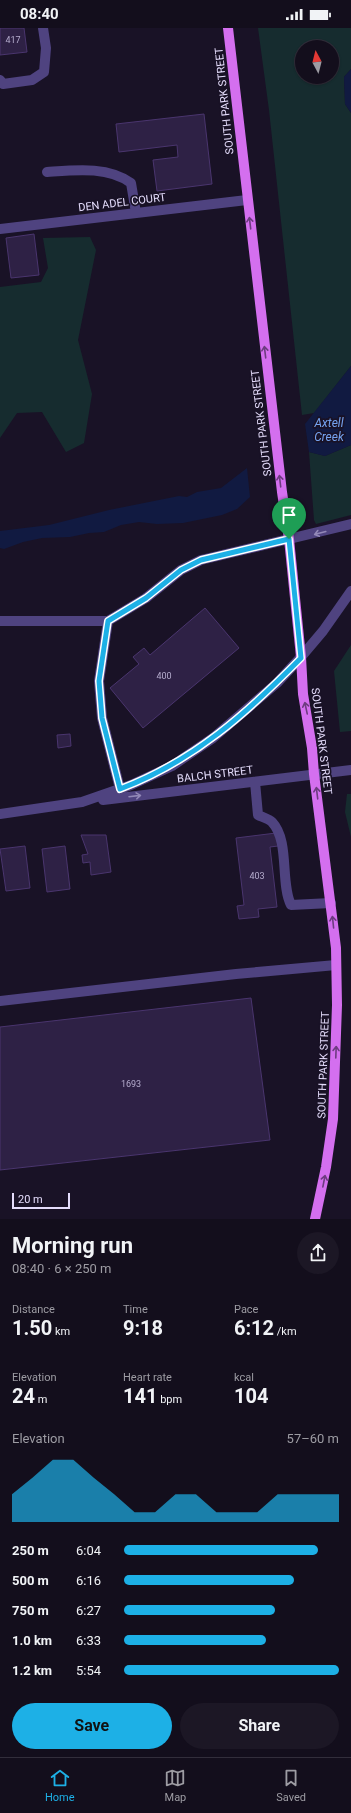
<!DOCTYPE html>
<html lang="en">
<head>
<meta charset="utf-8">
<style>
	:root { --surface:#130e1c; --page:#1c1725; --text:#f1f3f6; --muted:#9d9ca3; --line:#322e3b; --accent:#1db0e6 }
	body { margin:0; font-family:Roboto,sans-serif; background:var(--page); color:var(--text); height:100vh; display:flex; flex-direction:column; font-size:15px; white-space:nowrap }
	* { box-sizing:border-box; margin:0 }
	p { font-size:13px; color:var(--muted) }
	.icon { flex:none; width:22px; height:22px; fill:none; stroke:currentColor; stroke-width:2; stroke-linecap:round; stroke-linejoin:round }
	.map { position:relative; height:1191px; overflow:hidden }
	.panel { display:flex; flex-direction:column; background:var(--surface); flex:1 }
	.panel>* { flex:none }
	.needle { width:26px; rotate:353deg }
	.tools { position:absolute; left:295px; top:12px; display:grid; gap:8px }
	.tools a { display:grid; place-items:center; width:44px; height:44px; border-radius:50%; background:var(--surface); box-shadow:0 1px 3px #0004,0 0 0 1px var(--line); font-size:20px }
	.scale { position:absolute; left:12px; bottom:10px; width:58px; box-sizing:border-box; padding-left:4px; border:2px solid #e4dcfb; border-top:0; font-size:11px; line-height:14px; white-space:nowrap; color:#e4dcfb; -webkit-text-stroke:3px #191226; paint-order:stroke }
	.pin { position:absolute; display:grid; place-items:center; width:34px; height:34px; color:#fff; margin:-41px -17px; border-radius:50% 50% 50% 0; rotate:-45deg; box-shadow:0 0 4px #0007 }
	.pin .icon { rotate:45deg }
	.round { display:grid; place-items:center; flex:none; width:42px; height:42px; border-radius:21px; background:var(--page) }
	.summary { display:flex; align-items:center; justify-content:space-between; height:68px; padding:0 12px }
	h1 { font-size:22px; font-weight:700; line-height:30px }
	.stats { display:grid; grid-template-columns:repeat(3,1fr); gap:6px; height:68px; padding:4px 12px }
	.stats div { display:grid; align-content:center }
	.stats b { font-size:20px; font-weight:700 }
	.stats small { font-size:11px; font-weight:400 }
	.stats p { font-size:11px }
	.chart { height:112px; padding:8px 12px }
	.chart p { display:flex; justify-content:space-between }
	.chart svg { width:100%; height:72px; margin-top:4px; fill:var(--accent); opacity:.7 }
	.cta { display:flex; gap:8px; margin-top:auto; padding:8px 12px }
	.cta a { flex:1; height:46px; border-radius:24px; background:var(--accent); color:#111; font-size:16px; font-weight:700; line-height:46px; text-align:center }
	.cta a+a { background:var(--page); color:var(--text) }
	ul { padding:0 12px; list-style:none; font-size:13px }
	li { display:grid; grid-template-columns:64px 48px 1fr; align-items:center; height:30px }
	li i { height:10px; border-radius:5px; background:var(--accent) }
	.status { display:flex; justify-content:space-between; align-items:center; height:28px; padding:0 20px; background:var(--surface); direction:ltr }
	.status svg { height:11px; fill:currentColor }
	.tab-bar { display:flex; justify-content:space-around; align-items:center; height:56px; border-top:1px solid var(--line); background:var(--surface); font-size:11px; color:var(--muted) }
	.tab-bar a { display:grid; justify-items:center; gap:2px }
	.tab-bar .selected { color:var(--accent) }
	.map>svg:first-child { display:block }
	.green { fill:#162c2f; fill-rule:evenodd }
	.water { fill:#111a41 }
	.building { fill:#2e2145; stroke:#4a356e }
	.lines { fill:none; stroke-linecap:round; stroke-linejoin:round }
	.minor { stroke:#4f4380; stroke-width:10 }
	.major { stroke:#d46fef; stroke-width:10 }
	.oneway { stroke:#6d3c80 }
	.oneway2 { stroke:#9288b7 }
	.route-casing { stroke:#fff; stroke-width:8 }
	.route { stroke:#1db0e6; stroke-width:5 }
	.labels { text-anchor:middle; stroke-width:3.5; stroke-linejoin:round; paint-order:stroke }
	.number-label { font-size:9px; fill:#b6adce }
	.street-label { font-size:11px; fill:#e4dcfb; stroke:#191226 }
	.water-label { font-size:12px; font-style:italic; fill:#75a3f0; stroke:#191226 }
</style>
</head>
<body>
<div class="status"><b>08:40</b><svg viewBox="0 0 49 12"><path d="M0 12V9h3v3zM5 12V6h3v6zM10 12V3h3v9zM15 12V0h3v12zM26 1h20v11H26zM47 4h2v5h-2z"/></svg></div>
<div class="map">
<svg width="351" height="1191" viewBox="0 0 351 1191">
	<rect width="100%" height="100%" fill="#191226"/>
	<path class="green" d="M 258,0 L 351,0 L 351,41 L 344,49 L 345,76 L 351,85 L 351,338 L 314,385 L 302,387 L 269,82 ZM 302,19 L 332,19 L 332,49 L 302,49 Z
		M 90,209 L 96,222 L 78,312 L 92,366 L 84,415 L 66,424 L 42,384 L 17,385 L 0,410 L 0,259 L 41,254 L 48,240 L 43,210 Z
		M 351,417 L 351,487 L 316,496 L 314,492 L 309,424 L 325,428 Z
		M 351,617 L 351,703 L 340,704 L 334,643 Z
		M 347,766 L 351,766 L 351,809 L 345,784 Z"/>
	<path class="water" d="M 351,41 L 351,85 L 345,76 L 344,49 Z
		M 351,338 L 351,417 L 325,428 L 309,424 L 305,396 Z
		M 247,440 L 250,469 L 237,481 L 222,487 L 183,495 L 157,496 L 139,494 L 121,497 L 104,504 L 89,505 L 70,509 L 42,510 L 23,514 L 4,521 L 0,520 L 0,503 L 49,497 L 109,482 L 179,468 L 187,469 L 197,464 L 221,460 Z"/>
	<path class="building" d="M 0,0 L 24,0 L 27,24 L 0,27 Z
		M 204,86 L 212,156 L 157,163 L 153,132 L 178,129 L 177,117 L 119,124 L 116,96 Z
		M 34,206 L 39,247 L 11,250 L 6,210 Z
		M 205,580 L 239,620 L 143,700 L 110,660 L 139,636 L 133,629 L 144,620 L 150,627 Z
		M 70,706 L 71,718 L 58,720 L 57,707 Z
		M 276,805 L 278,818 L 270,819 L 277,879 L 258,881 L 259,889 L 239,891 L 237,878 L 244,877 L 236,810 Z
		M 81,807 L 106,807 L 111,844 L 91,847 L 90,834 L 83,835 L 82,827 L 88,826 Z
		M 25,818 L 30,860 L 6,863 L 0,821 Z
		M 65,818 L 70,861 L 47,864 L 42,821 Z
		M 251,970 L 270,1112 L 0,1142 L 0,999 Z"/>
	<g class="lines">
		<path class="minor" d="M 0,52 L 3,56 L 32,52 L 44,44 L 46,20 L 43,0
			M 47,144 C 75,142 108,138 131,155 L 136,185
			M 0,201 L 247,172
			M 0,593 L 108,593
			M 255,754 L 258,787 C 262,789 269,791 272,794 C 290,813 280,855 291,877 L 331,875
			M 120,761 L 102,690 L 99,653 L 108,593 L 146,570 L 181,542 L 201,532 L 351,496
			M 103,772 L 351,742
			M 0,786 L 82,774 L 131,757 L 172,738 L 213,710 L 277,655 L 301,629 L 323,603 L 351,563
			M 0,973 L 236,946 L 336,937"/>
		<path class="major" d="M 228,0 L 282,464 L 289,511 L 301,629 L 303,666 L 312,720 L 314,746 L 336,920 L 337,977 L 333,1091 L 326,1139 L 315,1191"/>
	</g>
	<defs><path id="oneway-shaft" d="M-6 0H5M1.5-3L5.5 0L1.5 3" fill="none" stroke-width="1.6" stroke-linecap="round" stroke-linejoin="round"/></defs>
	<g class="oneway">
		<use href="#oneway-shaft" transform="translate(250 195) rotate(-97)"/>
		<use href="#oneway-shaft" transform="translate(265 324) rotate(-97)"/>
		<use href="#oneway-shaft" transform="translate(280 453) rotate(-97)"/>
		<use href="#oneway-shaft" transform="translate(306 680) rotate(-102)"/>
		<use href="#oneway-shaft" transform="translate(317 765) rotate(-97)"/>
		<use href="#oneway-shaft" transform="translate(333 894) rotate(-96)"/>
		<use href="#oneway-shaft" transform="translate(336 1024) rotate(-88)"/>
		<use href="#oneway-shaft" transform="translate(324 1153) rotate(-79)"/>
	</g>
	<g class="oneway2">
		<use href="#oneway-shaft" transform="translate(320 505) rotate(165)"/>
		<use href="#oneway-shaft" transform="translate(135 768) rotate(-7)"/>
	</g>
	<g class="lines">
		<defs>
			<path id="route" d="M 289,511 L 301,630 C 247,685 194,733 120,761 L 102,690 L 99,653 L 108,593 L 146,570 L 181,542 L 201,532 Z"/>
		</defs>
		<use href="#route" class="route-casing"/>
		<use href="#route" class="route"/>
	</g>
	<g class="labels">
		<g class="number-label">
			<text x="13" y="15">417</text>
			<text x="164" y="651">400</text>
			<text x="257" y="851">403</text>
			<text x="131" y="1059">1693</text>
		</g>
		<g class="street-label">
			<text transform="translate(224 73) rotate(-96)" y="4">SOUTH PARK STREET</text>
			<text transform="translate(122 174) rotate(-7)" y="4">DEN ADEL COURT</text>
			<text transform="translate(261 395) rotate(-97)" y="4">SOUTH PARK STREET</text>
			<text transform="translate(322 713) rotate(83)" y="4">SOUTH PARK STREET</text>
			<text transform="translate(215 746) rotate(-7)" y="4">BALCH STREET</text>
			<text transform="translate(323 1037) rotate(-88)" y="4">SOUTH PARK STREET</text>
		</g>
		<g class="water-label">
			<text x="329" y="399">Axtell<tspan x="329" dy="14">Creek</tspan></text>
		</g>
	</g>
</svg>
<div class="tools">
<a><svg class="needle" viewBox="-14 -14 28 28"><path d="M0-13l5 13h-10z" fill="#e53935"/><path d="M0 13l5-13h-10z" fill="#9d9ca3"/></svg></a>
</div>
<div class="scale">20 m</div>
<div class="pin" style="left:289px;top:511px;background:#1e9e55"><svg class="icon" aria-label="arrive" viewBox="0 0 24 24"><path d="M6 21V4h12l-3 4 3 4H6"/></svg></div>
</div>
<section class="panel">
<div class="summary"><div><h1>Morning run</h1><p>08:40 · 6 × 250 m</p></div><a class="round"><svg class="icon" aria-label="share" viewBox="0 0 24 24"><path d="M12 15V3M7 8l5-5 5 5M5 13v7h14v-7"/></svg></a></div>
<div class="stats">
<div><p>Distance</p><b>1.50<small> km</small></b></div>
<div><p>Time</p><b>9:18</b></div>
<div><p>Pace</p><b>6:12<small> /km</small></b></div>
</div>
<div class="stats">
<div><p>Elevation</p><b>24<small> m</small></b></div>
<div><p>Heart rate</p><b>141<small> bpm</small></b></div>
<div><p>kcal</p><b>104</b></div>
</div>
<div class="chart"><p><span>Elevation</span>57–60 m</p>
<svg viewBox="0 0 160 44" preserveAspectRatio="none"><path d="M0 44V27L10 17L20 6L30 6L40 17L50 27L60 38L70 38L80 27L90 27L100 38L110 38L120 38L130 27L140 27L150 27L160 27V44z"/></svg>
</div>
<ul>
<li><b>250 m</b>6:04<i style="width:90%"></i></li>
<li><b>500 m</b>6:16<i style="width:79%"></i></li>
<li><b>750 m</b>6:27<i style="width:70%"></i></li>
<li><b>1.0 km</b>6:33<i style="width:66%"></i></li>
<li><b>1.2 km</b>5:54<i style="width:100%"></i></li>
</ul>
<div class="cta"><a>Save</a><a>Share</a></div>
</section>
<nav class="tab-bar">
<a class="selected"><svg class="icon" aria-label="home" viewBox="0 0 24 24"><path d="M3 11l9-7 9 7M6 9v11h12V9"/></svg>Home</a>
<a><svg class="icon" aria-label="map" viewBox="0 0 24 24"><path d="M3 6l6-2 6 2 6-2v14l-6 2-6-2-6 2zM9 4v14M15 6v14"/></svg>Map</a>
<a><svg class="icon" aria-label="saved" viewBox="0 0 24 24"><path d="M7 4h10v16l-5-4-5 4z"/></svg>Saved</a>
</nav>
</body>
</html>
